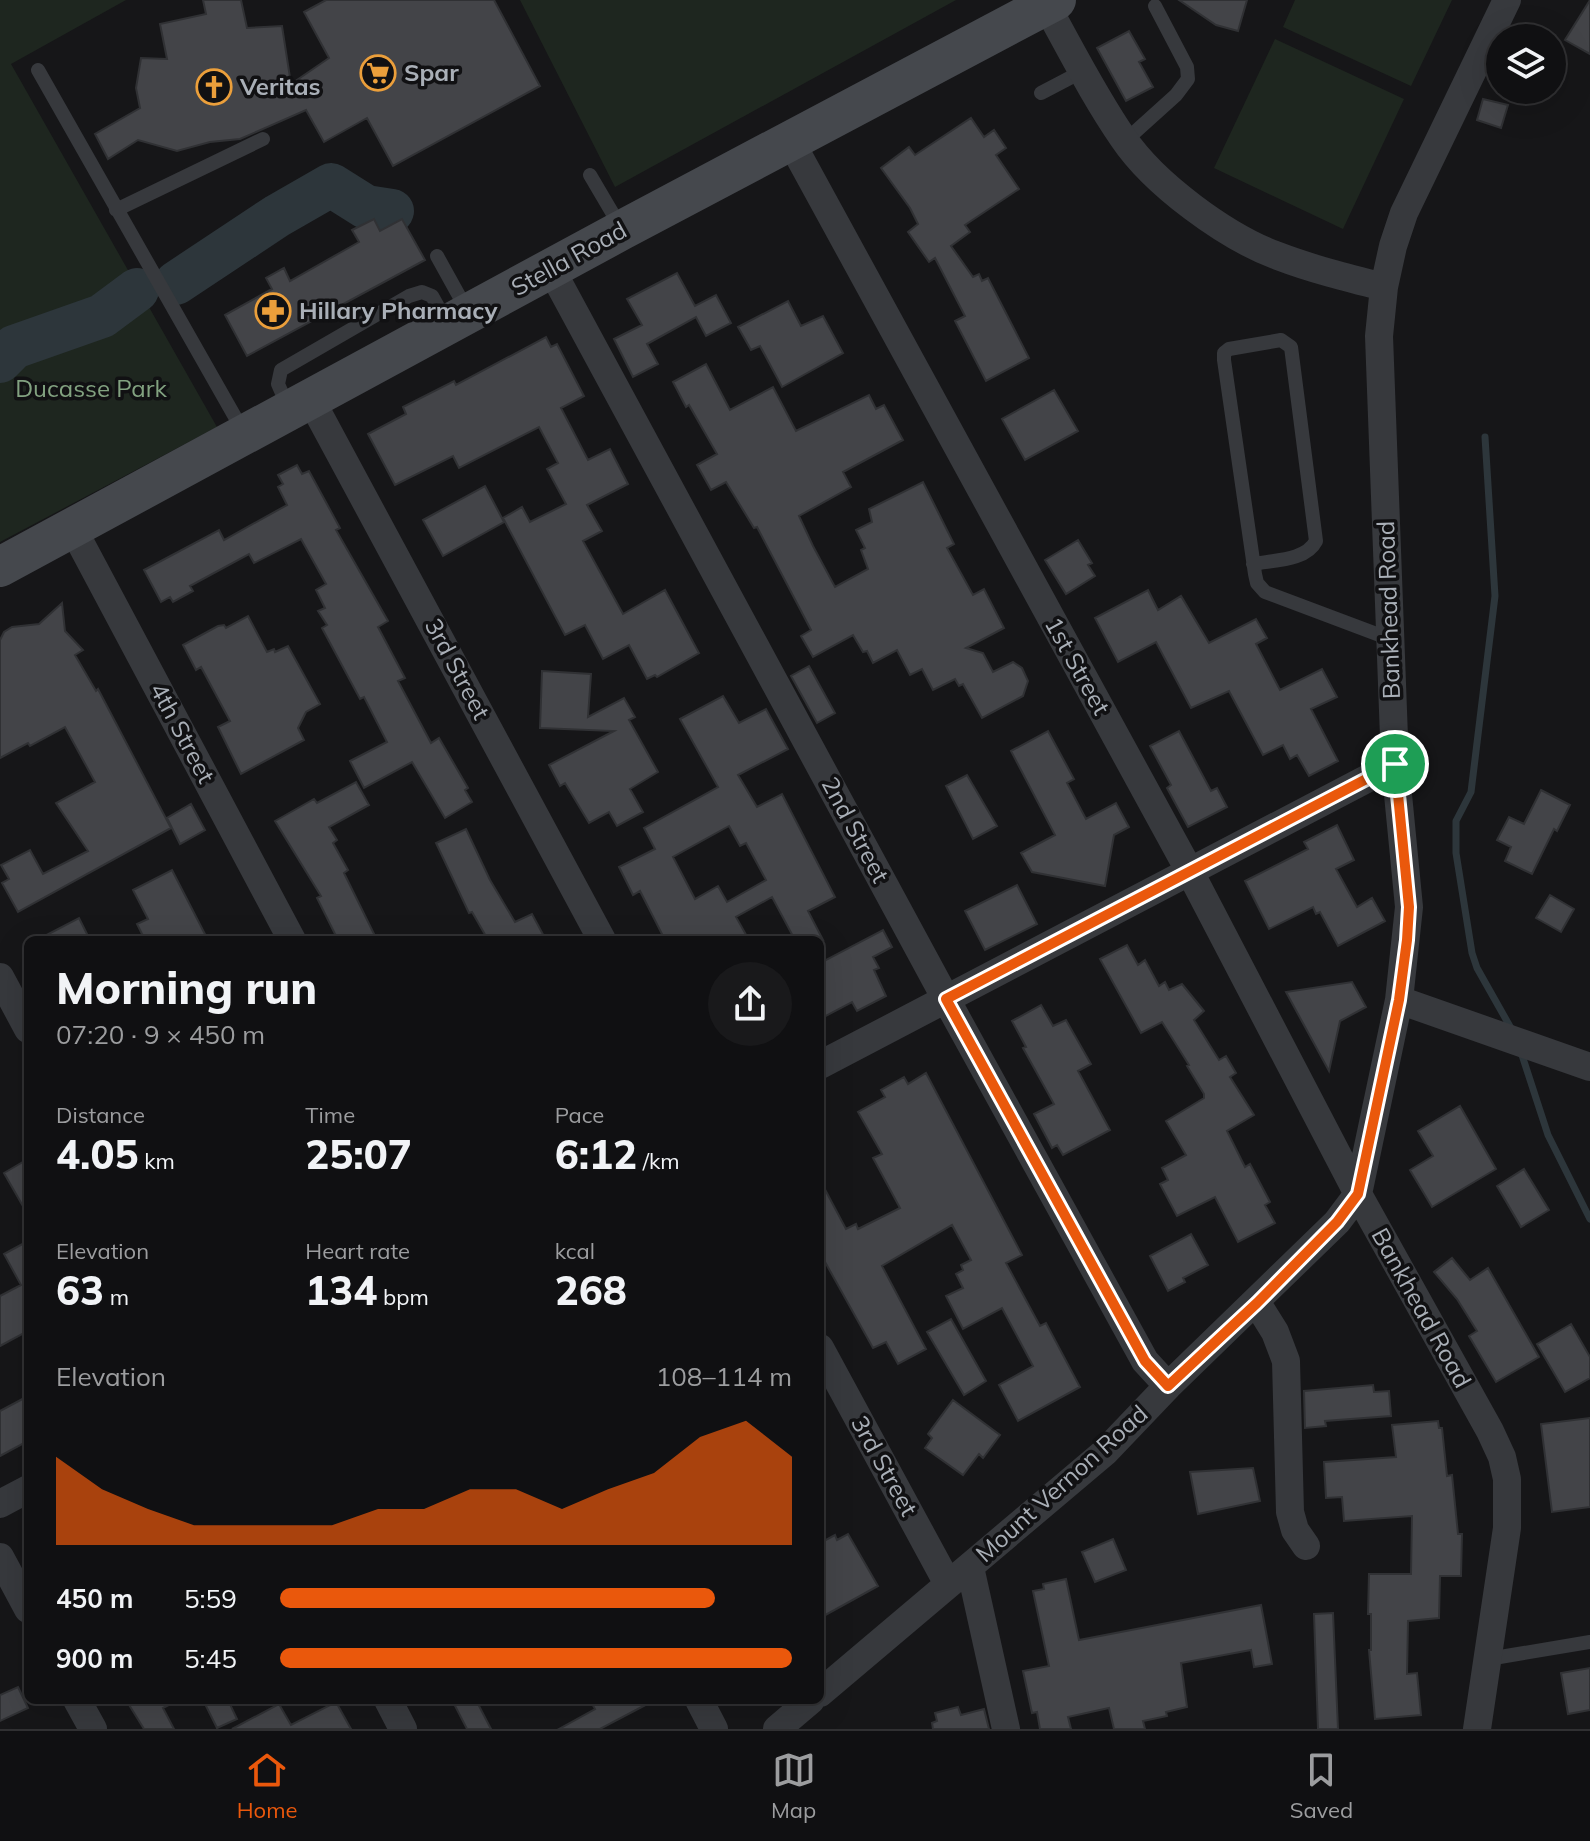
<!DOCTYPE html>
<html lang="en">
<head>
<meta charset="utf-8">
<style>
	:root { --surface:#101012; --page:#19191b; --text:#f1f3f6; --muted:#9c9d9f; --line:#303032; --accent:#ea580c }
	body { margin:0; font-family:Mulish,sans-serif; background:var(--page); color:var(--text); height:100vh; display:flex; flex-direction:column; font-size:30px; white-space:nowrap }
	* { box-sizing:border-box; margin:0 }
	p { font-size:26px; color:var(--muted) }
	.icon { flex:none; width:44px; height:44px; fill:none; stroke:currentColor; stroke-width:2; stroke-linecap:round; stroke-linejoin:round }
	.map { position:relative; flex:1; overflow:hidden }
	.drawer { position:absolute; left:24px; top:936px; width:800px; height:768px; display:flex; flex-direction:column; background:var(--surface); border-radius:12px; box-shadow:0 8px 32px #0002,0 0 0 2px var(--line) }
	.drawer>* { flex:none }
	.controls { position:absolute; left:1486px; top:24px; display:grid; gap:16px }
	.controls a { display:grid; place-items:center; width:80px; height:80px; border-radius:50%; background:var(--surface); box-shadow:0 8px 32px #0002,0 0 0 2px var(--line); font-size:40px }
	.pin { position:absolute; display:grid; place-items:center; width:68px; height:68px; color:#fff; margin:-34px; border:4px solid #fff; border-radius:50%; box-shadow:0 2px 8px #0007 }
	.round { display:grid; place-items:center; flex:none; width:84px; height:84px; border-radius:42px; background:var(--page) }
	.overview { display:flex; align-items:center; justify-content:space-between; height:136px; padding:0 32px }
	h1 { font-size:44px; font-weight:800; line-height:60px }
	.figures { display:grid; grid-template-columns:repeat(3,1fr); gap:12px; height:136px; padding:8px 32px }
	.figures div { display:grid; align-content:center }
	.figures b { font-size:40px; font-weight:800 }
	.figures small { font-size:22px; font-weight:400 }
	.figures p { font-size:22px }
	.chart { height:224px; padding:16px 32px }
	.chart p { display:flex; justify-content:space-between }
	.chart svg { width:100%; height:144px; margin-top:8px; fill:var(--accent); opacity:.7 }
	ul { padding:0 32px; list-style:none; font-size:26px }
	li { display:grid; grid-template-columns:128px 96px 1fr; align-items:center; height:60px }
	li i { height:20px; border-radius:10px; background:var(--accent) }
	.dock { display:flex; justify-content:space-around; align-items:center; height:112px; border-top:2px solid var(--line); background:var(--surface); font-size:22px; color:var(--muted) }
	.dock a { display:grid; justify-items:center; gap:4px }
	.dock .selected { color:var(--accent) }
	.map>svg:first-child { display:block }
	.green { fill:#1e261f }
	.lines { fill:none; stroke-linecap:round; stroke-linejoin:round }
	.stream { stroke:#2d363b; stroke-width:7 }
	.river { stroke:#2d363b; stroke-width:44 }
	.building { fill:#434448; stroke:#303134; stroke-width:2; fill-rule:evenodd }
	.lane { stroke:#37393d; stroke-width:14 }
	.street { stroke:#37393d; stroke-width:28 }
	.secondary { stroke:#45484d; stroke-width:40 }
	.route-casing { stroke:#fff; stroke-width:16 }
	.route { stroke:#ea580c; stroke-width:10 }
	.labels { text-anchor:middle; stroke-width:7; stroke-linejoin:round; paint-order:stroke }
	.poi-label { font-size:24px; font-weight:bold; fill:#a9afb7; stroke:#111113; text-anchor:start }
	.street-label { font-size:24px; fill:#a9afb7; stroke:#111113 }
	.park-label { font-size:24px; fill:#82a280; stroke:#111113 }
</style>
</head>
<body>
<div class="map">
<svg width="1590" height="1729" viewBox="0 0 1590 1729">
	<rect width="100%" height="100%" fill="#161618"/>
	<path class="green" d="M 0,0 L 126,0 L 11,64 L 217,427 L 0,542 Z
		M 520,0 L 956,0 L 615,187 Z
		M 1295,0 L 1452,0 L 1411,86 L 1283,27 Z
		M 1275,39 L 1404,99 L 1343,229 L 1214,168 Z"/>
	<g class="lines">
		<path class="stream" d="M 1485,437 L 1495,596 L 1471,792 L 1456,821 L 1456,853 L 1472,953 L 1477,968 L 1512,1030
			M 1520,1049 L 1548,1135 L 1590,1219"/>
		<path class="river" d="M 176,283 L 277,216 L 331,185 L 366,207 L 392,211
			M 0,361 L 14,347 L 102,316 L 137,290"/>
	</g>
	<path class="building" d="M 203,0 L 241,0 L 247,28 L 282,26 L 291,84 L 329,58 L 304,12 L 326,0 L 494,0 L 540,86 L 393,166 L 367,118 L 324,142 L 306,110 L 240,139 L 210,142 L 177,151 L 138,140 L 108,159 L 95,134 L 140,108 L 136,88 L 141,58 L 167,59 L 160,24 L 206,14 Z
		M 1179,0 L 1247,0 L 1238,31 L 1216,25 Z
		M 1590,0 L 1590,54 L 1565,40 Z
		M 1129,31 L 1145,59 L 1139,62 L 1153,87 L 1126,101 L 1097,48 Z
		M 1483,99 L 1508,105 L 1501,128 L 1477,120 Z
		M 971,118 L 984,137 L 994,130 L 1006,148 L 996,155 L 1019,189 L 965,225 L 970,232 L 951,246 L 973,277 L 979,274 L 982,281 L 988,278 L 1029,358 L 986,381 L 955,321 L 965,316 L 935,258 L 929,262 L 908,232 L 918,224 L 910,208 L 881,168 L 909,147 L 915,155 Z
		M 374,219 L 380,231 L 402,219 L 425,260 L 247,356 L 225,315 L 272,289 L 266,278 L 284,268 L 290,281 L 359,242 L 352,230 Z
		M 677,273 L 695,306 L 716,295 L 731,323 L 706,336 L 696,317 L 647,344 L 658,364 L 633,377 L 614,339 L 642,325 L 627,299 Z
		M 788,301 L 801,326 L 823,316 L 843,353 L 782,387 L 760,346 L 751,350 L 738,327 Z
		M 546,337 L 551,347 L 557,344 L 584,396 L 561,408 L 588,460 L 610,449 L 628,484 L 587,505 L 602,531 L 583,541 L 623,614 L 665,590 L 699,653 L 657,677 L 655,675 L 647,679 L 629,645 L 603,659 L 585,625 L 565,635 L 503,518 L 522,507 L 530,522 L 566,504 L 547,469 L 558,463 L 539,427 L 459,468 L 453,456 L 395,485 L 368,434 L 406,414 L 403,407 L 454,381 L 456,385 Z
		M 706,364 L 730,410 L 773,387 L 796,431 L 869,395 L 876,409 L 884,405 L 903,440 L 843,472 L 851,487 L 799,516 L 813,546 L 835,587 L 868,569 L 861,550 L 865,548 L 856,530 L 872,522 L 869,509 L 923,482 L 954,544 L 947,548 L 973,595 L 984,589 L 1004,628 L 966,648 L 983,653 L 993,672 L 1013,662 L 1022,668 L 1028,681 L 1023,696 L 982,718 L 963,684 L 959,686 L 955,679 L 933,690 L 922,669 L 910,675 L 897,650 L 873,663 L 867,651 L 863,652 L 853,635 L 813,657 L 801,636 L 811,630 L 757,527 L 754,528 L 726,482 L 711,490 L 697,465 L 717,454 L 689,405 L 686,407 L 673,382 Z
		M 1054,390 L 1078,431 L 1025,460 L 1002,419 Z
		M 297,465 L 302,474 L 309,471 L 340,528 L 336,530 L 388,621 L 378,627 L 405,678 L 398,681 L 431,743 L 439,738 L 468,788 L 465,790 L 472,802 L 445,818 L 412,762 L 364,788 L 350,761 L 387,742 L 364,697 L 360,699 L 322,628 L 327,625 L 318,611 L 325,608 L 316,590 L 326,584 L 301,539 L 254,563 L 249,554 L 190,586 L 193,591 L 173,602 L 170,597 L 161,602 L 144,570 L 219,530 L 224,540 L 287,505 L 278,487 L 283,484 L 278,475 Z
		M 485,486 L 504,522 L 443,556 L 423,520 Z
		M 1078,540 L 1092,563 L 1088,565 L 1095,576 L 1066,594 L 1045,560 Z
		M 1148,590 L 1158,610 L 1181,596 L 1209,643 L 1256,619 L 1267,638 L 1256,644 L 1280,690 L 1322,669 L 1337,697 L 1311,709 L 1338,761 L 1309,776 L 1297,755 L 1290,759 L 1283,745 L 1263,755 L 1229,691 L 1191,708 L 1156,642 L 1118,662 L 1095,618 Z
		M 62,603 L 65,631 L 83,650 L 75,655 L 96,691 L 98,689 L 171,828 L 18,912 L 2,883 L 9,879 L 1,865 L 30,850 L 43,874 L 88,851 L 56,803 L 95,782 L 65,727 L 30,746 L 28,743 L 0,758 L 0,640 L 4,632 L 12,627 L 39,624 Z
		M 248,616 L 267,652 L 274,649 L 275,652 L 288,646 L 320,704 L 306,712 L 298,728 L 304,740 L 241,774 L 218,727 L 230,721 L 201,667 L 196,670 L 183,645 L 218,626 L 224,625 L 226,628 Z
		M 809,666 L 835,713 L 817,723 L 791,676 Z
		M 542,671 L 591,674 L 588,717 L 624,698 L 635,717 L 629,720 L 658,772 L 630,789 L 643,812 L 617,826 L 609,812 L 589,823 L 565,783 L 560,786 L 549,765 L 614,731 L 540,728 Z
		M 723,696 L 739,723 L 766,709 L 788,749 L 738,775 L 757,807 L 782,794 L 835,897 L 808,911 L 823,940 L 795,940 L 772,897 L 736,917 L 749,940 L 665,940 L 640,891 L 633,895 L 619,867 L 655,849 L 644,828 L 718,787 L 680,719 ZM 729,826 L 740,846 L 746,843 L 766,880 L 727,902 L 718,886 L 695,899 L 673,857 Z
		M 1048,731 L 1074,779 L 1067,783 L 1086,819 L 1116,803 L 1129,827 L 1114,835 L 1105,886 L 1032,872 L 1021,853 L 1055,835 L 1011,751 Z
		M 1179,731 L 1211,791 L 1217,788 L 1227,807 L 1188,827 L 1167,788 L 1171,785 L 1150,746 Z
		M 967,775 L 997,826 L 973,839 L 946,786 Z
		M 356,782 L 369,805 L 329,827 L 337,840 L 333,843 L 348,870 L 344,873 L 377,940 L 338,940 L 317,898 L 321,896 L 275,821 L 314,799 L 317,803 Z
		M 1541,790 L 1570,805 L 1557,831 L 1554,829 L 1532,874 L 1505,861 L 1511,847 L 1497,840 L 1509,817 L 1524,824 Z
		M 191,804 L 205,830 L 180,844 L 167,818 Z
		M 1337,825 L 1354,860 L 1336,869 L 1357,907 L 1372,898 L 1385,921 L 1338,946 L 1320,912 L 1316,914 L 1313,907 L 1269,929 L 1245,881 L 1308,849 L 1304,842 Z
		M 466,829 L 490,880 L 515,922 L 532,914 L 546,940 L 482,940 L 487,938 L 472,912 L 469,913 L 436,843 Z
		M 172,870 L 208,940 L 145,940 L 137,924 L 148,919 L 133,890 Z
		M 1017,885 L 1037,924 L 985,950 L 965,911 Z
		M 1550,895 L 1574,909 L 1561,932 L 1536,918 Z
		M 79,918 L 90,940 L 37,940 Z
		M 883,930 L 892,947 L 873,957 L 879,968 L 874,970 L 886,996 L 857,1011 L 852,1002 L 820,1019 L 820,963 Z
		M 1127,945 L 1138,965 L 1145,960 L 1159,986 L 1165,982 L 1169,990 L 1182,984 L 1204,1011 L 1194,1020 L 1219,1060 L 1226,1056 L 1236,1073 L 1230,1077 L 1254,1115 L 1227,1131 L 1245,1167 L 1250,1164 L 1270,1202 L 1265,1205 L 1275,1223 L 1238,1242 L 1215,1197 L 1177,1216 L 1160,1184 L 1168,1180 L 1162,1168 L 1186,1155 L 1166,1121 L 1204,1098 L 1204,1094 L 1187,1066 L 1189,1065 L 1162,1022 L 1141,1033 L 1100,959 Z
		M 1352,982 L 1366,1007 L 1340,1021 L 1329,1071 L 1286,992 Z
		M 1041,1005 L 1053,1026 L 1066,1020 L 1091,1064 L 1078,1071 L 1110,1130 L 1063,1155 L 1057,1145 L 1052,1148 L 1034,1114 L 1054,1104 L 1023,1048 L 1026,1047 L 1012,1021 Z
		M 926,1073 L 1022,1255 L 1006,1263 L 1040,1326 L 1046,1323 L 1080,1387 L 1018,1421 L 999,1385 L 1033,1366 L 1002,1308 L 963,1329 L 946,1296 L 963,1288 L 956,1274 L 963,1270 L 961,1265 L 971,1260 L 952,1225 L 882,1266 L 926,1349 L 898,1364 L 886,1342 L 873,1348 L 820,1253 L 820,1180 L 846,1229 L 856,1224 L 858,1229 L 900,1208 L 873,1158 L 882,1154 L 858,1112 L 885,1097 L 881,1090 L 904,1077 L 908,1084 Z
		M 1460,1106 L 1496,1169 L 1432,1207 L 1410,1170 L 1433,1156 L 1418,1131 Z
		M 28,1159 L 28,1215 L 4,1173 Z
		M 1524,1169 L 1549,1210 L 1521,1227 L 1497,1186 Z
		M 1191,1234 L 1208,1265 L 1183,1278 L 1185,1282 L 1168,1291 L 1150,1256 Z
		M 28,1241 L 28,1331 L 0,1346 L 0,1296 L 21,1285 L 4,1254 Z
		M 1452,1258 L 1470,1280 L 1488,1268 L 1539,1357 L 1496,1382 L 1469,1336 L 1477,1331 L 1457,1299 L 1434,1272 Z
		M 951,1319 L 986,1381 L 964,1395 L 927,1332 Z
		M 1571,1324 L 1590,1357 L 1590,1378 L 1565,1392 L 1537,1344 Z
		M 1373,1385 L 1374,1392 L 1389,1391 L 1391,1416 L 1325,1421 L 1326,1426 L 1305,1428 L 1304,1391 Z
		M 28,1396 L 28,1441 L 0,1456 L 0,1411 Z
		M 953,1400 L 1000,1435 L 983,1458 L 979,1454 L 963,1475 L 925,1448 L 932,1438 L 928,1434 Z
		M 1590,1418 L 1590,1507 L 1552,1512 L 1541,1424 Z
		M 1438,1421 L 1439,1428 L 1442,1428 L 1447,1476 L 1452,1475 L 1458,1534 L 1462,1534 L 1461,1576 L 1440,1576 L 1439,1618 L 1408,1621 L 1407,1674 L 1417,1673 L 1421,1715 L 1375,1719 L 1369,1650 L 1371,1650 L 1371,1614 L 1368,1614 L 1369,1574 L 1411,1574 L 1412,1516 L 1344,1521 L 1342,1497 L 1326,1498 L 1324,1462 L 1396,1457 L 1392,1425 Z
		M 1253,1468 L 1260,1501 L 1198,1514 L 1190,1472 Z
		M 848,1534 L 878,1586 L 820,1618 L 820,1543 L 835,1535 L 837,1540 Z
		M 1113,1539 L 1126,1570 L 1095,1582 L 1082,1552 Z
		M 1066,1579 L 1079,1640 L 1261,1605 L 1272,1664 L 1254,1667 L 1251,1650 L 1181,1663 L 1187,1707 L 1166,1712 L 1167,1716 L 1143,1721 L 1145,1729 L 1114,1729 L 1109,1708 L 1068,1717 L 1071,1729 L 1040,1729 L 1037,1712 L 1032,1713 L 1023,1671 L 1049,1666 L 1033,1591 L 1044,1589 L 1043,1584 Z
		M 1333,1613 L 1338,1729 L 1318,1729 L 1314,1614 Z
		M 1590,1668 L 1590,1710 L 1568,1714 L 1561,1673 Z
		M 18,1687 L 28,1708 L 0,1721 L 0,1695 Z
		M 126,1700 L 178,1700 L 163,1708 L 174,1729 L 144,1729 Z
		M 203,1700 L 228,1700 L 237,1719 L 217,1728 Z
		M 452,1700 L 476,1700 L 491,1729 L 467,1729 Z
		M 590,1700 L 655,1700 L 600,1729 L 559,1729 L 595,1709 Z
		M 336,1702 L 351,1729 L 232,1729 L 279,1704 L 291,1725 Z
		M 958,1707 L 961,1715 L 984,1709 L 989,1729 L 933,1729 L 932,1723 L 937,1721 L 935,1713 Z"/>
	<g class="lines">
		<path class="lane" d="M 38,70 L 243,431
			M 1041,93 L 1083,71
			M 1125,141 L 1176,95 L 1188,79 L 1187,67 L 1155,6
			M 590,175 L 620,226
			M 116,210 L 263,139
			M 437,256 L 468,312
			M 288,407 L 278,384 L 281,370 L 409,296 L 422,292 L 432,296 L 447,323
			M 1253,564 C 1273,560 1306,561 1316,541 L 1291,347 L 1281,340 L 1229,349 L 1224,353 L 1224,360 L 1255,574 L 1257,583 L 1265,592 L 1390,639
			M 1488,1659 L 1590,1642"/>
		<path class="street" d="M 1046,5 C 1071,50 1094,96 1123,138 C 1154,184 1226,237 1278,256 C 1312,269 1348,278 1384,287
			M 791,142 L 1190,872 L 1358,1194 L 1337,1222 L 1168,1386 L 1105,1452 L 820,1693
			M 551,269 L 946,999 L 1145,1361 L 1168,1386
			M 311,400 L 602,940
			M 72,527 L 292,940
			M 0,977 L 28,1029
			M 1399,1000 L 1590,1067
			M 820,1065 L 1395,764
			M 1257,1303 L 1275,1332 L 1286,1361 L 1290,1512 L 1295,1530 L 1306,1546
			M 820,1348 L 948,1584
			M 0,1504 L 28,1489
			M 0,1557 L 28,1609
			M 970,1567 L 1006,1729
			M 77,1700 L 93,1729
			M 388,1700 L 403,1729
			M 699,1700 L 714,1729
			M 777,1729 L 811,1700
			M 1477,1729 L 1507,1528 L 1507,1479 L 1502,1457 L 1490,1431 L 1358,1194 L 1399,1000 L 1409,907 L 1395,764 L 1379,336 L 1384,287 L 1393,246 L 1404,213 L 1507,0"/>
		<path class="secondary" d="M 0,567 L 622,230 L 1056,0"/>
	</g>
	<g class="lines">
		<defs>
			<path id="route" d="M 1395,764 L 1409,907 L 1407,940 L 1399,1000 L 1358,1194 L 1337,1222 L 1257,1303 L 1168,1386 L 1145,1361 L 946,999 Z"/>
		</defs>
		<use href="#route" class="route-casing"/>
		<use href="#route" class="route"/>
	</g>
	<defs>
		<symbol id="supermarket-ring" viewBox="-11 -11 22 22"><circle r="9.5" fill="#111113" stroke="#eb9f3b" stroke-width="1.5"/><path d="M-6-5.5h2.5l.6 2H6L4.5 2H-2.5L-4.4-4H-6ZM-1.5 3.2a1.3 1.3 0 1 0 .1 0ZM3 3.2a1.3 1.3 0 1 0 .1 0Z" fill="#eb9f3b"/></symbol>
		<symbol id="church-ring" viewBox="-11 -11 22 22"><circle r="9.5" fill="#111113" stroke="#eb9f3b" stroke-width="1.5"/><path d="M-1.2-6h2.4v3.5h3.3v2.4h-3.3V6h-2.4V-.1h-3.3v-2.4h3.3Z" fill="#eb9f3b"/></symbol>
		<symbol id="pharmacy-ring" viewBox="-11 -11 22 22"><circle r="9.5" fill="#111113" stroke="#eb9f3b" stroke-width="1.5"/><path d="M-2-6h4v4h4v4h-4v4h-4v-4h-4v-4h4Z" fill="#eb9f3b"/></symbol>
	</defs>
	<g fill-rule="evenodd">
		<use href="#supermarket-ring" x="358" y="53" width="40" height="40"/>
		<use href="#church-ring" x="194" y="67" width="40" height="40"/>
		<use href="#pharmacy-ring" x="253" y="291" width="40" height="40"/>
	</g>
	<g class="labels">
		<g class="poi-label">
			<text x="404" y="81">Spar</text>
			<text x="240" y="95">Veritas</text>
			<text x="299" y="319">Hillary Pharmacy</text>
		</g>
		<g class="street-label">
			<text transform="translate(569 259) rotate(-29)" y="8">Stella Road</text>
			<text transform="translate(1389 610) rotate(-92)" y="8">Bankhead Road</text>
			<text transform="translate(1077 666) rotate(61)" y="8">1st Street</text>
			<text transform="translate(457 669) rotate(62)" y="8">3rd Street</text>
			<text transform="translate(182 733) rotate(62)" y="8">4th Street</text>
			<text transform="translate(855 830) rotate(62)" y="8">2nd Street</text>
			<text transform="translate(1421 1308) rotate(61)" y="8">Bankhead Road</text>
			<text transform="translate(884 1466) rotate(61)" y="8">3rd Street</text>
			<text transform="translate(1062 1484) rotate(-42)" y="8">Mount Vernon Road</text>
		</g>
		<g class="park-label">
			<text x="91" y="397">Ducasse Park</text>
		</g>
	</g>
</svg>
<div class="controls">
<a><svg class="icon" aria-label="layers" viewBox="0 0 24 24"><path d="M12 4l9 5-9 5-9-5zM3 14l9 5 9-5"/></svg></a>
</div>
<div class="pin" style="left:1395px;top:764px;background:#1e9e55"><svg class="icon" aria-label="arrive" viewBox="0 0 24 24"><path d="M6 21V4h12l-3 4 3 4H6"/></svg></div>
<section class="drawer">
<div class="overview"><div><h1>Morning run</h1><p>07:20 · 9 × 450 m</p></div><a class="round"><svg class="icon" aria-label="share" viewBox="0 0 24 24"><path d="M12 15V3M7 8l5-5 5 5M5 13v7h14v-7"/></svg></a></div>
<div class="figures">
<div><p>Distance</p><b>4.05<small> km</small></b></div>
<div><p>Time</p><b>25:07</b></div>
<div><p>Pace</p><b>6:12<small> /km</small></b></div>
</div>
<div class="figures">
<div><p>Elevation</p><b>63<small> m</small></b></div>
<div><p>Heart rate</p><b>134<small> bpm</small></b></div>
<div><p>kcal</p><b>268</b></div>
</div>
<div class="chart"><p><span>Elevation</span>108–114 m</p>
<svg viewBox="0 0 160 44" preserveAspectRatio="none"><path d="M0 44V17L10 27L20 33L30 38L40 38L50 38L60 38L70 33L80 33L90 27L100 27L110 33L120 27L130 22L140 11L150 6L160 17V44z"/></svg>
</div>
<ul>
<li><b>450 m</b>5:59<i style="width:85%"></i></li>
<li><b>900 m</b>5:45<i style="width:100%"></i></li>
</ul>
</section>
</div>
<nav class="dock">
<a class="selected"><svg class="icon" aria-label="home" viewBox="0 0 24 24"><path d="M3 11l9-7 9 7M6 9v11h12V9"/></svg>Home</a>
<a><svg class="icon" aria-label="map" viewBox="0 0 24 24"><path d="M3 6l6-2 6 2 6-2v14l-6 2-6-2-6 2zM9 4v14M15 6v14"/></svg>Map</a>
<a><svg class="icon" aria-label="saved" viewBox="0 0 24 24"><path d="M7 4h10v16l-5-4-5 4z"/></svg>Saved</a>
</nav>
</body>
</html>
